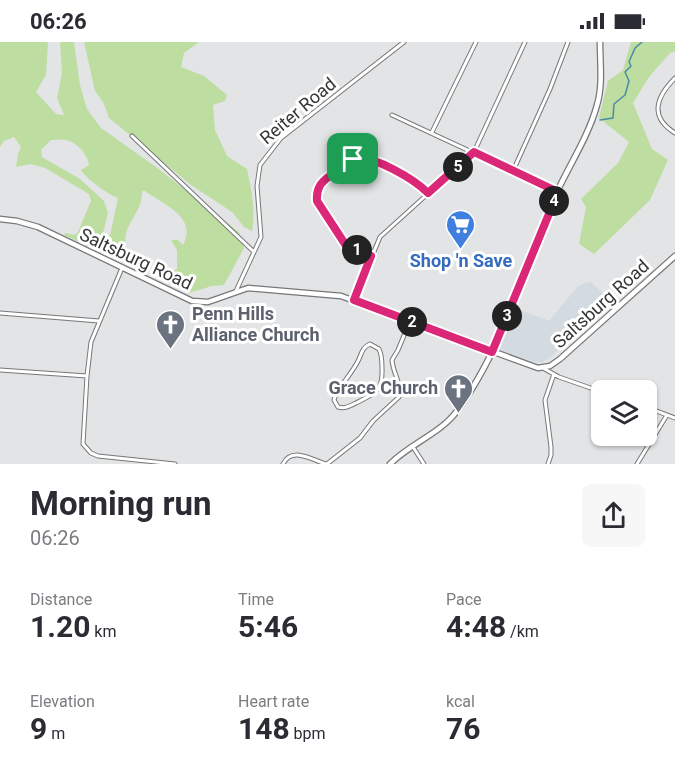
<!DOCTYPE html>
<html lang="en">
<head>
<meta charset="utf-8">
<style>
	:root { --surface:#fff; --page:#f7f7f7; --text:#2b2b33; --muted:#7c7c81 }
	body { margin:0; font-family:Roboto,sans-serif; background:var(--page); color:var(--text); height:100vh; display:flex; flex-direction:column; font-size:22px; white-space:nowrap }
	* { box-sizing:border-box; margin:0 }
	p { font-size:20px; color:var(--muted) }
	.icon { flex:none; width:33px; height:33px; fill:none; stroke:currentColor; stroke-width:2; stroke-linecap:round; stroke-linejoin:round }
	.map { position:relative; height:422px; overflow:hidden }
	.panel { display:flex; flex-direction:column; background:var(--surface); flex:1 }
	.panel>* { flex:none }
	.buttons { position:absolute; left:591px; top:338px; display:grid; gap:12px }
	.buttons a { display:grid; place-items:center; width:66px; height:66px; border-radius:9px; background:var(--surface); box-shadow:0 2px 4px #0004; font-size:30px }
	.pin { position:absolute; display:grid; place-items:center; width:51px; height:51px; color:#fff; margin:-26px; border-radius:12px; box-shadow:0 3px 9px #0006 }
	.km { position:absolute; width:30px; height:30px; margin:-15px; border-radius:50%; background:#222; color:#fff; font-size:16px; line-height:30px; text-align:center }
	.round { display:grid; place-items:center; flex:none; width:63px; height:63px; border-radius:9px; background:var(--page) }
	.head { display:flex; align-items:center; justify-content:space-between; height:102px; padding:0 30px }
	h1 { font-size:33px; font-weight:700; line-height:45px }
	.stats { display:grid; grid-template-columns:repeat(3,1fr); gap:9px; height:102px; padding:6px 30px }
	.stats div { display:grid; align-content:center }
	.stats b { font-size:30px; font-weight:700 }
	.stats small { font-size:16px; font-weight:400 }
	.stats p { font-size:16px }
	.status { display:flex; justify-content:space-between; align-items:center; height:42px; padding:0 30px; background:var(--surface); direction:ltr }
	.status svg { height:16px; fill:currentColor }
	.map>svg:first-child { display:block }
	.built { fill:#d3dbe1 }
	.green { fill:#bddea0 }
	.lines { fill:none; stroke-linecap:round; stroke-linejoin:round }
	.stream { stroke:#4a8aa4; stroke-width:1.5 }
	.street-casing { stroke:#767778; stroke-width:5 }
	.secondary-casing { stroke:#767778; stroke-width:7 }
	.street { stroke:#fff; stroke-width:3 }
	.secondary { stroke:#fff; stroke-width:4.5 }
	.route-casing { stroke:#fff; stroke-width:12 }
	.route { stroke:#db2777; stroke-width:8 }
	.labels { text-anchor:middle; stroke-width:6; stroke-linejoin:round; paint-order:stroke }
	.street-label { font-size:18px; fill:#363737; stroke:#fff }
	.shop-label { font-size:18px; font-weight:bold; fill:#366cbe; stroke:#fff }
	.worship-label { font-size:18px; font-weight:bold; fill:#5b616d; stroke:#fff; text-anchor:start }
</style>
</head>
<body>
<div class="status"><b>06:26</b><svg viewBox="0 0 49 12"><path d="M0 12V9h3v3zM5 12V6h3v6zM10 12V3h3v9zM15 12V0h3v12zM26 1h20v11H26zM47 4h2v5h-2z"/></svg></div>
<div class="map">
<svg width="675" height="422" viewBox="0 0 675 422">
	<rect width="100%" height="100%" fill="#e3e4e5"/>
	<path class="built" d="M 588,240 L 591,240 L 611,259 L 552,314 L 543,320 L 535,320 L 498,309 L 515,266 L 549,279 L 578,244 Z"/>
	<path class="green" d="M 0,0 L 48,0 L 46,33 L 36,50 L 56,72 L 64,73 L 57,56 L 62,31 L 60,0 L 74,0 L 80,43 L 87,67 L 101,86 L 156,125 L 239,190 L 244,206 L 224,243 L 212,244 L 189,251 L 159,237 L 160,228 L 172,229 L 177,227 L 177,208 L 171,198 L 178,198 L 183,203 C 198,175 164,163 145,149 L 142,149 C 143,175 117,183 128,212 L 125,216 L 116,216 L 106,212 L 118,156 C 109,153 85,136 81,128 L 89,123 C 88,113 77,100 66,98 C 62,97 56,98 51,98 L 41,108 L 42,115 L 80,137 L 104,159 L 108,171 L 100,203 L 97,208 L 64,193 L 65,191 L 75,193 L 78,190 L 91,159 L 89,152 L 45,126 L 31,122 L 16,125 L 18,112 L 21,105 L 14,95 L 4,99 L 0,105 Z
		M 84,0 L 199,0 L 184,11 L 181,25 L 204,34 L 227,53 L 225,59 L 213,63 L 215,88 L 227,114 L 247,127 C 251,146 256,169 252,189 L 244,185 L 232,170 L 191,143 L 109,76 L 103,60 L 95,49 Z
		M 631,0 L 675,0 L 675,9 L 670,11 L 649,35 L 633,61 L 652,107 L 668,118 L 650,158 L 594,212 L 579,202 L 586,165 L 581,157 L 618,121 L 629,100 L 599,76 L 608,39 L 623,28 Z"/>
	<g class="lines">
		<path class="stream" d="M 600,78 L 613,76 L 614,62 L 625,53 L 629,39 L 625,30 L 631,24 L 629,20 L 635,6 L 642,0"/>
		<defs>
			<path id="street" d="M 675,36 C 656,55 649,75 675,91
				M 392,73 L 558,150
				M 432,90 L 476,0
				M 132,94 L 254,210
				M 513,129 L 550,47 L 568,0
				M 371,214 C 345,204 346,202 330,180 C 311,154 313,146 338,127 C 346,121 352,116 363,117 C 380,117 417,139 428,151
				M 122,226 L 91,300 L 87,334 L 83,402 L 91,411 L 98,414 L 175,422
				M 236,249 L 261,195 L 257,144 L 260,123 L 281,96 L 404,0
				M 354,258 L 380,195 L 474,110 L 525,0
				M 0,271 L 99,279
				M 370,302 L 379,307 C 382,313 382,319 382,326 C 383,349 376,351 356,361 C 350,364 345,367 338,365 L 334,358 C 337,346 353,331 359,317 C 362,310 363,305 370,302 Z
				M 543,326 L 559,335 L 602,350
				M 0,328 L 87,334
				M 646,365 L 675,376
				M 413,405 L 424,422
				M 283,422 C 292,404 312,418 326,422
				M 327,422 L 360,396 L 373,379 L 399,355 C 402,341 393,332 392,318 L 398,308 L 410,279
				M 548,422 L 551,413 L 551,405 L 545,358 L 554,332
				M 637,422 L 667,373"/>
			<path id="secondary" d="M 0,177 L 17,179 L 38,185 L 192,259 L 208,260 L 248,246 L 341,254 L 538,326 L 550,324 L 560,317 L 675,214
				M 390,422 C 411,401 440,392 457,369 C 503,307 527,221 557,150 C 570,122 589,93 597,63 C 603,43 600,21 600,0"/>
		</defs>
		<use href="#street" class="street-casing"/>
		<use href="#secondary" class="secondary-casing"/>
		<use href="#street" class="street"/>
		<use href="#secondary" class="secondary"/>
	</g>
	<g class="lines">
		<defs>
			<path id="route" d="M 474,110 L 558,150 L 492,310 L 354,258 L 371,214 L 345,202 L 317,159 C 316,146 321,140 331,133 C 338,128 346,119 354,117 C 373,112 415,138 428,151 Z"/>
		</defs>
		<use href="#route" class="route-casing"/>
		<use href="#route" class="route"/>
	</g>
	<defs>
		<symbol id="supermarket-pin" viewBox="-11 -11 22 30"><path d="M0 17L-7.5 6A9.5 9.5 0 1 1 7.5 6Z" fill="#3f7fe0" stroke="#fff"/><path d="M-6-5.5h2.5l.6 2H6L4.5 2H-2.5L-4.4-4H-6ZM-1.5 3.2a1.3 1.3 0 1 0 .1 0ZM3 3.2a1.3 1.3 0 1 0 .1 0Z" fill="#fff"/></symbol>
		<symbol id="church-pin" viewBox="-11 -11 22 30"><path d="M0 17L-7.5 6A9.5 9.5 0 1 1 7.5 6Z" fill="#6b7280" stroke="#fff"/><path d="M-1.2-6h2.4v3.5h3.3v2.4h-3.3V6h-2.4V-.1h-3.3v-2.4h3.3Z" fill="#fff"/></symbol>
	</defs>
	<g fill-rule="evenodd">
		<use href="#supermarket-pin" x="444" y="166" width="33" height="45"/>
		<use href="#church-pin" x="154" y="266" width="33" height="45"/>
		<use href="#church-pin" x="442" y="330" width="33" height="45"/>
	</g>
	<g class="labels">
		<g class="street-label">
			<text transform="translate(298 69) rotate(-40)" y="6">Reiter Road</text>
			<text transform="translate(136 217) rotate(25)" y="6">Saltsburg Road</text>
			<text transform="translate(601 262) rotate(-42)" y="6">Saltsburg Road</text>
		</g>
		<g class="shop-label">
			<text x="461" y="225">Shop 'n Save</text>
		</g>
		<g class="worship-label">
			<text x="192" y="278">Penn Hills<tspan x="192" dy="21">Alliance Church</tspan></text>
			<text x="438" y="352" text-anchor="end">Grace Church</text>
		</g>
	</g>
</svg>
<div class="buttons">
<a><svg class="icon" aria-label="layers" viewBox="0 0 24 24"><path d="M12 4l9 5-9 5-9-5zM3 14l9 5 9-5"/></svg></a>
</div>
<div class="pin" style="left:353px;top:117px;background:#1e9e55"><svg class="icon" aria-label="arrive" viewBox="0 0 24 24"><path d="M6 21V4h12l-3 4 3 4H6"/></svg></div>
<b class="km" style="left:357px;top:208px">1</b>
<b class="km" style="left:412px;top:280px">2</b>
<b class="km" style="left:507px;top:274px">3</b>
<b class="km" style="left:554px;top:159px">4</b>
<b class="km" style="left:458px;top:125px">5</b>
</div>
<section class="panel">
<div class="head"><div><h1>Morning run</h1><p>06:26</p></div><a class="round"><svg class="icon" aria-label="share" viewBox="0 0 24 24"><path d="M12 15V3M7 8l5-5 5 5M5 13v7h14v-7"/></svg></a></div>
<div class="stats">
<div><p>Distance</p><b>1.20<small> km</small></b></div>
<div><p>Time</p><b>5:46</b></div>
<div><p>Pace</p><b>4:48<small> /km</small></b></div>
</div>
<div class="stats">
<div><p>Elevation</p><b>9<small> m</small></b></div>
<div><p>Heart rate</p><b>148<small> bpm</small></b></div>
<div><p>kcal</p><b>76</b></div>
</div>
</section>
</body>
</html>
